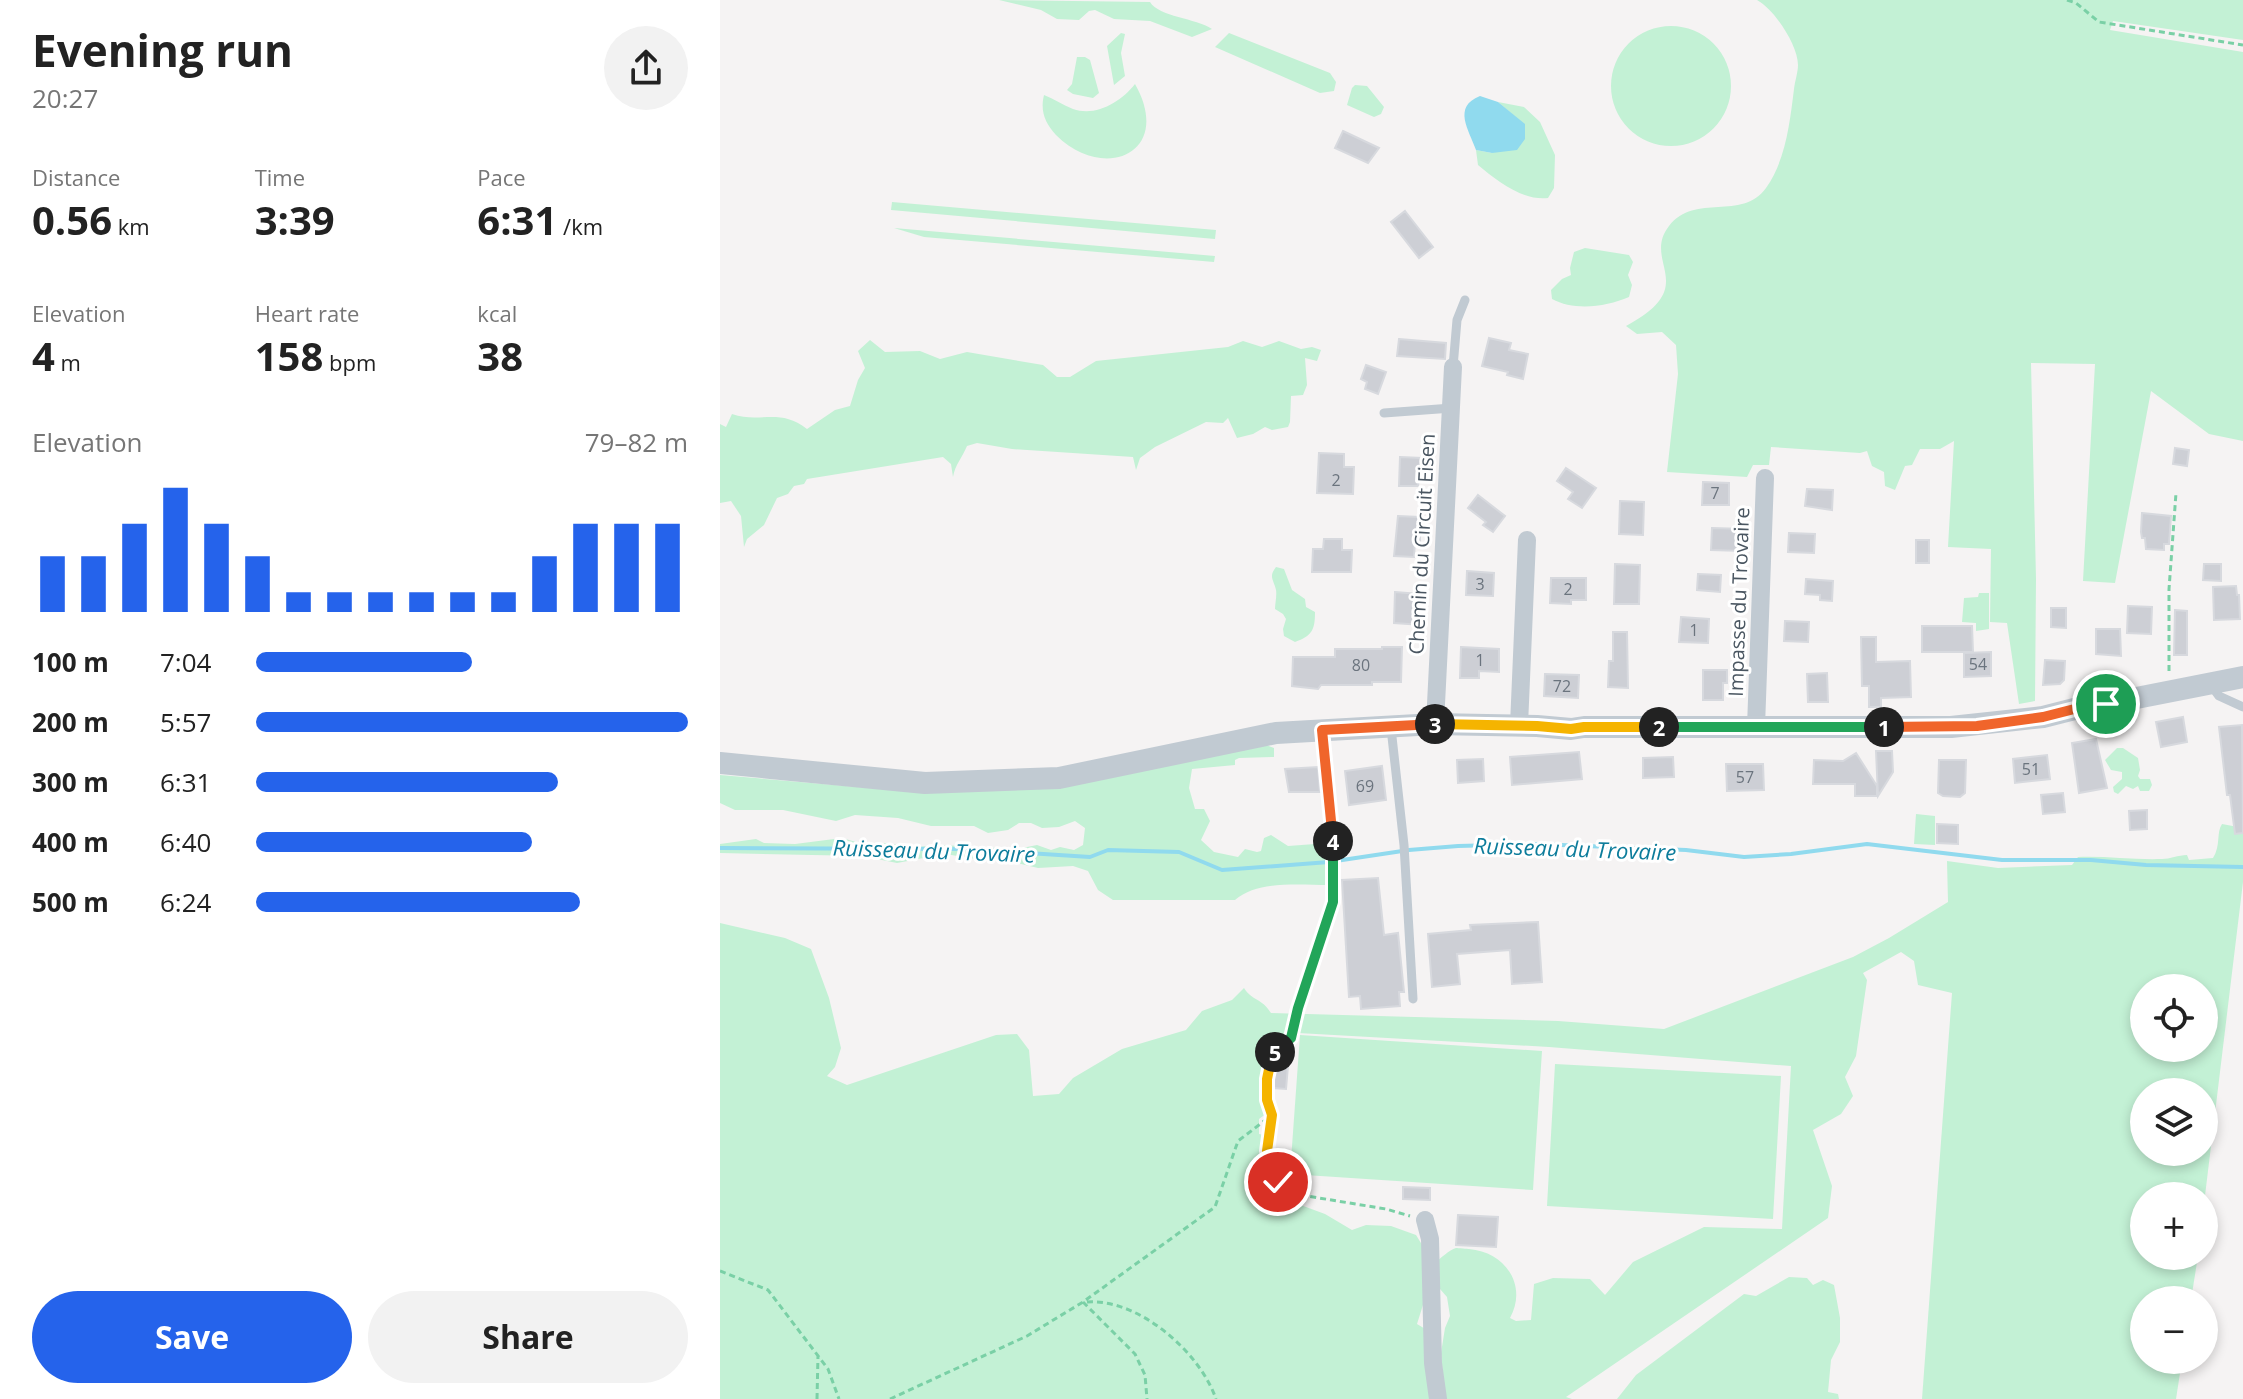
<!DOCTYPE html>
<html lang="en">
<head>
<meta charset="utf-8">
<style>
	:root { --surface:#fff; --page:#f2f2f2; --text:#222; --muted:#767676; --accent:#2563eb }
	body { margin:0; font-family:"Open Sans",sans-serif; background:var(--page); color:var(--text); height:100vh; display:flex; flex-direction:column; font-size:30px; white-space:nowrap }
	* { box-sizing:border-box; margin:0 }
	p { font-size:26px; color:var(--muted) }
	.icon { flex:none; width:44px; height:44px; fill:none; stroke:currentColor; stroke-width:2; stroke-linecap:round; stroke-linejoin:round }
	.map { position:relative; flex:1; overflow:hidden }
	.side { display:flex; flex-direction:column; background:var(--surface); width:720px }
	.side>* { flex:none }
	.tools { position:absolute; left:1410px; top:974px; display:grid; gap:16px }
	.tools a { display:grid; place-items:center; width:88px; height:88px; border-radius:50%; background:var(--surface); box-shadow:0 4px 12px #0003; font-size:40px }
	.pin { position:absolute; display:grid; place-items:center; width:68px; height:68px; color:#fff; margin:-34px; border:4px solid #fff; border-radius:50%; box-shadow:0 2px 8px #0007 }
	.km { position:absolute; width:40px; height:40px; margin:-20px; border-radius:50%; background:#222; color:#fff; font-size:22px; line-height:40px; text-align:center }
	.round { display:grid; place-items:center; flex:none; width:84px; height:84px; border-radius:42px; background:var(--page) }
	.overview { display:flex; align-items:center; justify-content:space-between; height:136px; padding:0 32px }
	h1 { font-size:44px; font-weight:700; line-height:60px }
	.stats { display:grid; grid-template-columns:repeat(3,1fr); gap:12px; height:136px; padding:8px 32px }
	.stats div { display:grid; align-content:center }
	.stats b { font-size:40px; font-weight:700 }
	.stats small { font-size:22px; font-weight:400 }
	.stats p { font-size:22px }
	.chart { height:224px; padding:16px 32px }
	.chart p { display:flex; justify-content:space-between }
	.chart svg { width:100%; height:144px; margin-top:8px; stroke:var(--accent); stroke-width:6 }
	.action { display:flex; gap:16px; margin-top:auto; padding:16px 32px }
	.action a { flex:1; height:92px; border-radius:48px; background:var(--accent); color:#fff; font-size:32px; font-weight:700; line-height:92px; text-align:center }
	.action a+a { background:var(--page); color:var(--text) }
	ul { padding:0 32px; list-style:none; font-size:26px }
	li { display:grid; grid-template-columns:128px 96px 1fr; align-items:center; height:60px }
	li i { height:20px; border-radius:10px; background:var(--accent) }
	main { display:flex; flex:1; min-height:0 }
	.map>svg:first-child { display:block }
	.green { fill:#c3f1d5; fill-rule:evenodd }
	.water { fill:#90daee }
	.lines { fill:none; stroke-linecap:round; stroke-linejoin:round }
	.stream { stroke:#90daee; stroke-width:4 }
	.building { fill:#cdcfd5; stroke:#d7d9de; stroke-width:2 }
	.path { stroke:#7ad0a6; stroke-width:3; stroke-dasharray:6 4; stroke-linecap:butt }
	.service { stroke:#c1cad2; stroke-width:9 }
	.minor { stroke:#c1cad2; stroke-width:18 }
	.tertiary { stroke:#c1cad2; stroke-width:22 }
	.split-1-casing { stroke:#fff; stroke-width:16 }
	.split-2-casing { stroke:#fff; stroke-width:16 }
	.split-3-casing { stroke:#fff; stroke-width:16 }
	.split-4-casing { stroke:#fff; stroke-width:16 }
	.split-5-casing { stroke:#fff; stroke-width:16 }
	.split-6-casing { stroke:#fff; stroke-width:16 }
	.split-1 { stroke:#f0652b; stroke-width:10 }
	.split-2 { stroke:#22a559; stroke-width:10 }
	.split-3 { stroke:#f5b400; stroke-width:10 }
	.split-4 { stroke:#f0652b; stroke-width:10 }
	.split-5 { stroke:#22a559; stroke-width:10 }
	.split-6 { stroke:#f5b400; stroke-width:10 }
	.labels { text-anchor:middle; stroke-width:6; stroke-linejoin:round; paint-order:stroke }
	.number-label { font-size:16px; fill:#6b747e }
	.street-label { font-size:20px; fill:#4a5661; stroke:#fff }
	.water-label { font-size:22px; font-style:italic; fill:#0c7c9b; stroke:#fff }
</style>
</head>
<body>
<main>
<section class="side">
<div class="overview"><div><h1>Evening run</h1><p>20:27</p></div><a class="round"><svg class="icon" aria-label="share" viewBox="0 0 24 24"><path d="M12 15V3M7 8l5-5 5 5M5 13v7h14v-7"/></svg></a></div>
<div class="stats">
<div><p>Distance</p><b>0.56<small> km</small></b></div>
<div><p>Time</p><b>3:39</b></div>
<div><p>Pace</p><b>6:31<small> /km</small></b></div>
</div>
<div class="stats">
<div><p>Elevation</p><b>4<small> m</small></b></div>
<div><p>Heart rate</p><b>158<small> bpm</small></b></div>
<div><p>kcal</p><b>38</b></div>
</div>
<div class="chart"><p><span>Elevation</span>79–82 m</p>
<svg viewBox="0 0 160 44" preserveAspectRatio="none"><path d="M5 44V27M15 44V27M25 44V17M35 44V6M45 44V17M55 44V27M65 44V38M75 44V38M85 44V38M95 44V38M105 44V38M115 44V38M125 44V27M135 44V17M145 44V17M155 44V17"/></svg>
</div>
<ul>
<li><b>100 m</b>7:04<i style="width:50%"></i></li>
<li><b>200 m</b>5:57<i style="width:100%"></i></li>
<li><b>300 m</b>6:31<i style="width:70%"></i></li>
<li><b>400 m</b>6:40<i style="width:64%"></i></li>
<li><b>500 m</b>6:24<i style="width:75%"></i></li>
</ul>
<div class="action"><a>Save</a><a>Share</a></div>
</section>
<div class="map">
<svg width="1523" height="1399" viewBox="0 0 1523 1399">
	<rect width="100%" height="100%" fill="#f5f3f3"/>
	<path class="green" d="M 279,0 L 430,2 C 439,17 476,18 492,29 L 472,37 L 430,21 L 394,19 L 375,10 L 369,11 L 359,20 L 337,19 L 321,10 Z
		M 1037,0 L 1523,0 L 1523,40 L 1393,21 L 1390,30 L 1523,52 L 1523,441 L 1489,434 L 1431,391 L 1395,583 L 1363,581 L 1375,364 L 1311,363 L 1316,579 L 1315,701 L 1299,704 L 1287,623 L 1270,622 L 1271,549 L 1228,547 L 1234,441 L 1220,449 L 1200,449 L 1192,465 L 1185,466 L 1175,490 L 1165,486 L 1164,472 L 1152,466 L 1147,451 L 1140,453 L 1051,447 L 1049,465 L 1033,465 L 1027,477 L 947,472 L 958,374 L 956,345 L 942,332 L 917,334 L 906,326 C 982,286 921,262 949,226 C 976,192 1021,222 1046,188 C 1066,160 1070,121 1074,89 C 1075,81 1078,72 1078,65 C 1078,45 1054,9 1037,0 Z
		M891 86a60 60 0 1 1 120 0a60 60 0 1 1-120 0Z
		M 401,33 L 405,34 L 401,53 L 405,76 L 394,85 L 387,46 Z
		M 509,33 L 610,73 L 616,82 L 614,91 L 600,93 L 495,47 Z
		M 357,57 L 365,57 L 370,60 L 379,93 L 373,98 L 353,94 L 347,90 L 352,84 Z
		M 415,84 C 454,153 384,183 336,135 C 325,123 320,111 324,95 C 334,99 343,105 353,109 C 376,117 401,102 415,84 Z
		M 635,85 L 647,86 L 664,107 L 661,114 L 654,117 L 627,105 L 632,88 Z
		M 778,102 L 804,107 L 820,122 L 835,155 L 834,188 L 828,198 C 803,201 777,181 758,165 L 756,150 L 772,153 L 805,125 Z
		M 172,202 L 496,230 L 495,239 L 171,210 Z
		M 174,228 L 495,256 L 494,262 L 204,237 Z
		M 865,248 L 909,255 L 913,262 L 908,275 L 912,285 L 909,297 C 886,307 854,311 832,299 L 831,290 L 842,279 L 851,275 L 850,268 L 854,252 Z
		M 150,340 L 165,352 L 200,351 L 220,359 L 247,352 L 323,365 L 337,377 L 350,377 L 376,361 L 508,347 L 523,341 L 542,347 L 559,341 L 581,349 L 592,347 L 601,350 L 597,361 L 585,358 L 587,385 L 583,395 L 571,396 L 570,422 L 568,427 L 552,430 L 545,427 L 533,434 L 517,438 L 508,418 L 503,423 L 486,422 L 435,447 L 420,458 L 416,470 L 413,457 L 292,449 L 257,443 L 247,446 C 242,458 235,465 233,477 L 231,464 L 223,457 L 87,479 L 84,484 L 74,486 L 68,494 L 57,498 L 44,525 L 27,539 L 24,547 L 21,516 L 11,501 L 0,503 L 0,424 L 6,427 L 12,414 C 40,424 59,407 87,429 L 115,410 L 130,406 L 138,380 L 145,368 L 138,351 Z
		M 556,567 L 564,569 L 572,590 L 585,599 L 586,607 L 595,612 C 595,630 592,636 575,642 L 564,636 L 563,629 L 566,619 L 563,614 L 555,609 C 555,604 557,595 556,590 C 554,580 548,577 556,567 Z
		M 1259,593 L 1269,593 L 1269,629 L 1256,631 L 1256,623 L 1242,622 L 1244,598 L 1258,597 Z
		M 546,745 L 554,748 L 554,757 L 519,758 L 515,760 L 515,765 L 472,769 L 469,788 L 475,809 L 484,809 L 490,821 L 481,840 L 494,852 L 518,857 L 525,849 L 537,852 L 541,851 L 544,838 L 551,835 L 568,846 L 595,844 L 609,854 L 609,885 C 580,885 538,880 515,900 L 393,900 L 378,890 L 368,871 L 353,866 L 318,868 L 285,860 L 269,861 L 225,854 L 177,863 L 142,856 L 0,853 L 0,844 L 36,839 L 44,843 L 75,844 L 122,838 L 150,846 L 166,843 L 195,847 L 222,845 L 297,849 L 317,845 L 331,850 L 340,847 L 354,850 L 363,845 L 365,828 L 355,821 L 339,827 L 322,828 L 311,823 L 299,823 L 288,830 L 268,833 L 254,826 L 211,826 L 178,818 L 135,815 L 116,821 L 63,810 L 15,810 L 0,803 L 0,775 L 172,790 Z
		M 1397,748 L 1403,748 L 1418,758 L 1420,770 L 1418,776 L 1420,779 L 1430,779 L 1432,785 L 1429,791 L 1420,791 L 1418,786 L 1413,789 L 1406,786 L 1398,794 L 1394,792 L 1393,787 L 1402,779 L 1402,772 L 1391,770 L 1385,760 Z
		M 1196,814 L 1215,816 L 1215,845 L 1194,844 Z
		M 1502,824 L 1518,827 L 1523,834 L 1523,882 L 1484,1204 L 1484,1196 L 1424,1196 L 1424,1256 L 1478,1256 L 1471,1300 L 1424,1300 L 1424,1360 L 1462,1360 L 1456,1399 L 1202,1399 L 1232,993 L 1198,985 L 1194,961 L 1181,952 L 1143,973 L 1147,980 L 1136,1056 L 1125,1077 L 1133,1096 L 1121,1114 L 1093,1130 L 1112,1186 L 1108,1218 L 846,1397 L 852,1399 L 725,1399 L 721,1353 L 725,1328 L 730,1316 L 727,1297 L 720,1289 L 715,1263 C 721,1258 729,1250 736,1248 C 738,1248 748,1249 749,1249 C 785,1252 808,1285 790,1318 L 796,1321 L 811,1320 L 814,1284 L 833,1278 L 870,1279 L 885,1295 L 913,1262 L 984,1227 L 1062,1229 L 1071,1066 L 829,1047 L 578,1033 L 576,1041 L 552,1063 L 551,1099 L 547,1113 L 539,1119 L 539,1134 L 544,1135 L 545,1172 L 567,1200 L 605,1214 L 632,1230 L 646,1225 L 671,1226 L 696,1235 L 704,1248 L 707,1292 L 697,1324 L 707,1330 L 711,1399 L 0,1399 L 0,923 L 65,938 L 91,949 L 109,998 L 121,1048 L 115,1067 L 107,1076 L 127,1085 L 276,1035 L 297,1034 L 309,1050 L 313,1096 L 339,1094 L 353,1078 L 402,1049 L 466,1030 L 482,1011 L 512,1000 L 524,988 C 532,1001 542,998 551,1013 L 838,1021 L 944,1029 L 1133,957 L 1169,938 L 1228,902 L 1227,861 L 1278,868 L 1352,865 L 1358,857 C 1386,856 1414,860 1442,859 C 1450,859 1458,855 1467,855 L 1469,860 L 1493,858 C 1501,845 1496,833 1502,824 ZM 1424,988 L 1484,988 L 1484,1048 L 1424,1048 ZM 1424,1092 L 1484,1092 L 1484,1152 L 1424,1152 Z
		M 580,1035 L 822,1051 L 813,1190 L 570,1174 Z
		M 835,1064 L 1061,1076 L 1053,1219 L 827,1206 Z
		M 1069,1277 L 1087,1278 L 1093,1285 L 1103,1280 L 1114,1285 L 1120,1318 L 1120,1342 L 1111,1360 L 1108,1392 L 1118,1394 L 1119,1399 L 897,1399 L 916,1375 L 1024,1294 L 1036,1296 Z"/>
	<path class="water" d="M 760,96 L 778,102 L 805,124 L 805,139 L 797,150 L 772,153 L 756,150 C 749,130 732,107 760,96 Z"/>
	<g class="lines">
		<path class="stream" d="M 0,848 L 243,849 L 370,857 L 388,850 L 459,852 L 502,870 L 609,862 L 689,850 L 738,846 L 816,844 L 966,850 L 1024,857 L 1071,854 L 1147,844 L 1282,860 L 1371,860 L 1426,865 L 1523,867"/>
	</g>
	<path class="building" d="M 623,131 L 659,148 L 648,163 L 615,148 Z
		M 685,211 L 713,247 L 699,258 L 671,222 Z
		M 769,338 L 791,343 L 789,350 L 808,354 L 803,379 L 787,375 L 788,372 L 762,366 Z
		M 679,339 L 726,343 L 725,359 L 677,356 Z
		M 646,365 L 666,372 L 658,394 L 645,389 L 647,382 L 641,379 Z
		M 1455,448 L 1469,450 L 1467,466 L 1453,464 Z
		M 599,453 L 624,454 L 624,467 L 634,467 L 633,494 L 597,493 Z
		M 680,457 L 702,458 L 698,486 L 679,486 Z
		M 846,468 L 876,488 L 862,508 L 848,499 L 853,492 L 837,481 Z
		M 983,482 L 1009,483 L 1009,505 L 982,505 Z
		M 1087,489 L 1113,490 L 1112,510 L 1085,506 Z
		M 758,495 L 785,516 L 773,532 L 763,525 L 766,522 L 748,508 Z
		M 900,501 L 924,502 L 923,535 L 899,534 Z
		M 1422,513 L 1451,516 L 1449,544 L 1444,544 L 1444,550 L 1426,549 L 1425,538 L 1422,538 L 1421,532 Z
		M 678,516 L 699,517 L 700,541 L 695,541 L 694,557 L 674,556 Z
		M 992,528 L 1024,529 L 1023,551 L 991,550 Z
		M 1069,533 L 1095,534 L 1094,553 L 1068,552 Z
		M 604,539 L 622,539 L 622,550 L 632,550 L 631,572 L 592,572 L 593,549 L 603,549 Z
		M 1196,540 L 1209,540 L 1209,563 L 1196,563 Z
		M 895,564 L 920,565 L 919,604 L 894,604 Z
		M 1484,564 L 1501,564 L 1501,581 L 1483,580 Z
		M 747,571 L 774,573 L 773,596 L 746,595 Z
		M 978,574 L 1001,575 L 1000,592 L 977,590 Z
		M 831,578 L 866,578 L 866,600 L 851,600 L 851,604 L 830,603 Z
		M 1086,579 L 1113,581 L 1112,601 L 1100,600 L 1100,595 L 1085,594 Z
		M 1516,586 L 1517,595 L 1519,595 L 1520,619 L 1494,620 L 1493,587 Z
		M 675,592 L 699,594 L 698,609 L 702,609 L 702,625 L 674,623 Z
		M 1408,606 L 1432,607 L 1431,634 L 1407,633 Z
		M 1331,608 L 1346,608 L 1346,628 L 1331,627 Z
		M 1455,610 L 1467,611 L 1467,655 L 1454,655 Z
		M 961,617 L 989,619 L 988,643 L 959,642 Z
		M 1065,621 L 1089,622 L 1088,642 L 1064,641 Z
		M 1202,626 L 1252,626 L 1253,652 L 1202,652 Z
		M 1376,629 L 1400,629 L 1401,656 L 1376,654 Z
		M 893,632 L 907,632 L 908,688 L 888,687 L 889,661 L 893,661 Z
		M 1141,637 L 1156,637 L 1156,662 L 1190,661 L 1191,697 L 1161,698 L 1161,707 L 1149,707 L 1149,686 L 1142,686 Z
		M 662,647 L 682,647 L 681,682 L 652,682 L 652,685 L 601,685 L 598,689 L 572,686 L 573,657 L 615,657 L 615,649 L 662,649 Z
		M 741,647 L 779,649 L 779,672 L 759,671 L 759,678 L 740,678 Z
		M 1271,652 L 1271,676 L 1244,677 L 1244,653 Z
		M 1325,660 L 1345,661 L 1344,680 L 1340,684 L 1323,685 Z
		M 983,670 L 1007,670 L 1007,683 L 1003,683 L 1003,700 L 983,700 Z
		M 1107,673 L 1108,702 L 1088,702 L 1087,674 Z
		M 825,674 L 859,675 L 858,698 L 824,696 Z
		M 1463,717 L 1467,742 L 1441,747 L 1436,722 Z
		M 1522,725 L 1523,833 L 1515,834 L 1510,795 L 1507,795 L 1499,727 Z
		M 1376,739 L 1387,788 L 1359,793 L 1352,743 Z
		M 1156,751 L 1172,751 L 1173,772 L 1158,796 Z
		M 859,752 L 862,779 L 792,785 L 790,757 Z
		M 1136,753 L 1157,786 L 1157,796 L 1135,796 L 1135,784 L 1093,784 L 1094,760 L 1123,761 Z
		M 1327,755 L 1330,779 L 1295,783 L 1293,759 Z
		M 953,757 L 954,777 L 923,778 L 923,758 Z
		M 763,759 L 764,781 L 738,783 L 737,760 Z
		M 1219,760 L 1246,760 L 1245,793 L 1240,797 L 1223,796 L 1218,793 Z
		M 1006,764 L 1043,764 L 1044,790 L 1007,791 Z
		M 662,766 L 666,800 L 629,805 L 625,771 Z
		M 598,767 L 600,792 L 569,792 L 565,769 Z
		M 1343,793 L 1345,812 L 1323,814 L 1321,795 Z
		M 1427,810 L 1427,829 L 1410,830 L 1409,811 Z
		M 1217,824 L 1238,825 L 1238,844 L 1217,843 Z
		M 658,878 L 664,935 L 678,933 L 684,992 L 679,992 L 680,1006 L 641,1009 L 640,996 L 629,997 L 622,880 Z
		M 818,922 L 822,982 L 792,984 L 790,950 L 737,954 L 740,984 L 712,987 L 708,934 L 751,930 L 750,925 Z
		M 553,1065 L 568,1066 L 566,1089 L 552,1088 Z
		M 683,1187 L 710,1188 L 710,1200 L 683,1199 Z
		M 738,1215 L 778,1217 L 776,1247 L 736,1245 Z"/>
	<g class="lines">
		<path class="path" d="M 1347,0 L 1356,3 L 1379,22 L 1523,45
			M 1449,671 L 1449,589 L 1456,493
			M 575,1020 L 571,1038 L 552,1055 L 547,1079 L 547,1100 L 552,1115 L 547,1151 L 558,1182 L 587,1196 L 666,1209 L 690,1216
			M 0,1271 L 48,1290 L 108,1369 L 119,1399
			M 363,1302 L 415,1354 L 425,1375 L 427,1399
			M 367,1302 C 418,1298 480,1352 496,1399
			M 97,1399 L 98,1355
			M 170,1399 L 307,1336 L 363,1302 L 495,1207 L 518,1141 L 552,1115"/>
		<path class="service" d="M 733,367 L 737,320 L 745,300
			M 664,413 L 732,408
			M 1491,685 L 1499,696 L 1523,707
			M 671,728 L 684,845 L 693,999
			M 578,1008 L 613,902 L 615,865 L 602,730"/>
		<path class="minor" d="M 715,724 L 733,367
			M 799,725 L 807,540
			M 1036,727 L 1045,478
			M 705,1220 L 710,1239 L 713,1363 L 718,1399"/>
		<path class="tertiary" d="M 0,763 L 205,783 L 339,778 L 556,733 L 715,724 L 817,726 L 851,729 L 864,727 L 1231,727 L 1323,717 L 1378,703 L 1386,704 L 1523,677"/>
	</g>
	<g class="lines">
		<defs>
			<path id="split-1" d="M 1164,727 L 1257,726 L 1323,717 L 1378,703 L 1386,704"/>
			<path id="split-2" d="M 939,727 L 1164,727"/>
			<path id="split-3" d="M 715,724 L 817,726 L 851,729 L 864,727 L 939,727"/>
			<path id="split-4" d="M 613,841 L 602,730 L 715,724"/>
			<path id="split-5" d="M 555,1052 L 571,1038 L 578,1008 L 613,902 L 613,841"/>
			<path id="split-6" d="M 555,1052 L 552,1055 L 547,1079 L 547,1100 L 552,1115 L 547,1151 L 558,1182"/>
		</defs>
		<use href="#split-1" class="split-1-casing"/>
		<use href="#split-2" class="split-2-casing"/>
		<use href="#split-3" class="split-3-casing"/>
		<use href="#split-4" class="split-4-casing"/>
		<use href="#split-5" class="split-5-casing"/>
		<use href="#split-6" class="split-6-casing"/>
		<use href="#split-1" class="split-1"/>
		<use href="#split-2" class="split-2"/>
		<use href="#split-3" class="split-3"/>
		<use href="#split-4" class="split-4"/>
		<use href="#split-5" class="split-5"/>
		<use href="#split-6" class="split-6"/>
	</g>
	<g class="labels">
		<g class="number-label">
			<text x="616" y="486">2</text>
			<text x="995" y="499">7</text>
			<text x="760" y="590">3</text>
			<text x="848" y="595">2</text>
			<text x="974" y="636">1</text>
			<text x="760" y="666">1</text>
			<text x="1258" y="670">54</text>
			<text x="641" y="671">80</text>
			<text x="842" y="692">72</text>
			<text x="1311" y="775">51</text>
			<text x="1025" y="783">57</text>
			<text x="645" y="792">69</text>
		</g>
		<g class="street-label">
			<text transform="translate(702 544) rotate(-87)" y="7">Chemin du Circuit Eisen</text>
			<text transform="translate(1019 602) rotate(-88)" y="7">Impasse du Trovaire</text>
		</g>
		<g class="water-label">
			<text transform="translate(855 849) rotate(2)" y="8">Ruisseau du Trovaire</text>
			<text transform="translate(214 851) rotate(2)" y="8">Ruisseau du Trovaire</text>
		</g>
	</g>
</svg>
<div class="tools">
<a><svg class="icon" aria-label="locate" viewBox="0 0 24 24"><circle cx="12" cy="12" r="6"/><path d="M12 2v4M12 18v4M2 12h4M18 12h4"/></svg></a>
<a><svg class="icon" aria-label="layers" viewBox="0 0 24 24"><path d="M12 4l9 5-9 5-9-5zM3 14l9 5 9-5"/></svg></a>
<a>+</a>
<a>−</a>
</div>
<div class="pin" style="left:1386px;top:704px;background:#1e9e55"><svg class="icon" aria-label="arrive" viewBox="0 0 24 24"><path d="M6 21V4h12l-3 4 3 4H6"/></svg></div>
<div class="pin" style="left:558px;top:1182px;background:#d93025"><svg class="icon" aria-label="check" viewBox="0 0 24 24"><path d="M5 12l5 5 9-10"/></svg></div>
<b class="km" style="left:1164px;top:727px">1</b>
<b class="km" style="left:939px;top:727px">2</b>
<b class="km" style="left:715px;top:724px">3</b>
<b class="km" style="left:613px;top:841px">4</b>
<b class="km" style="left:555px;top:1052px">5</b>
</div>
</main>
</body>
</html>
